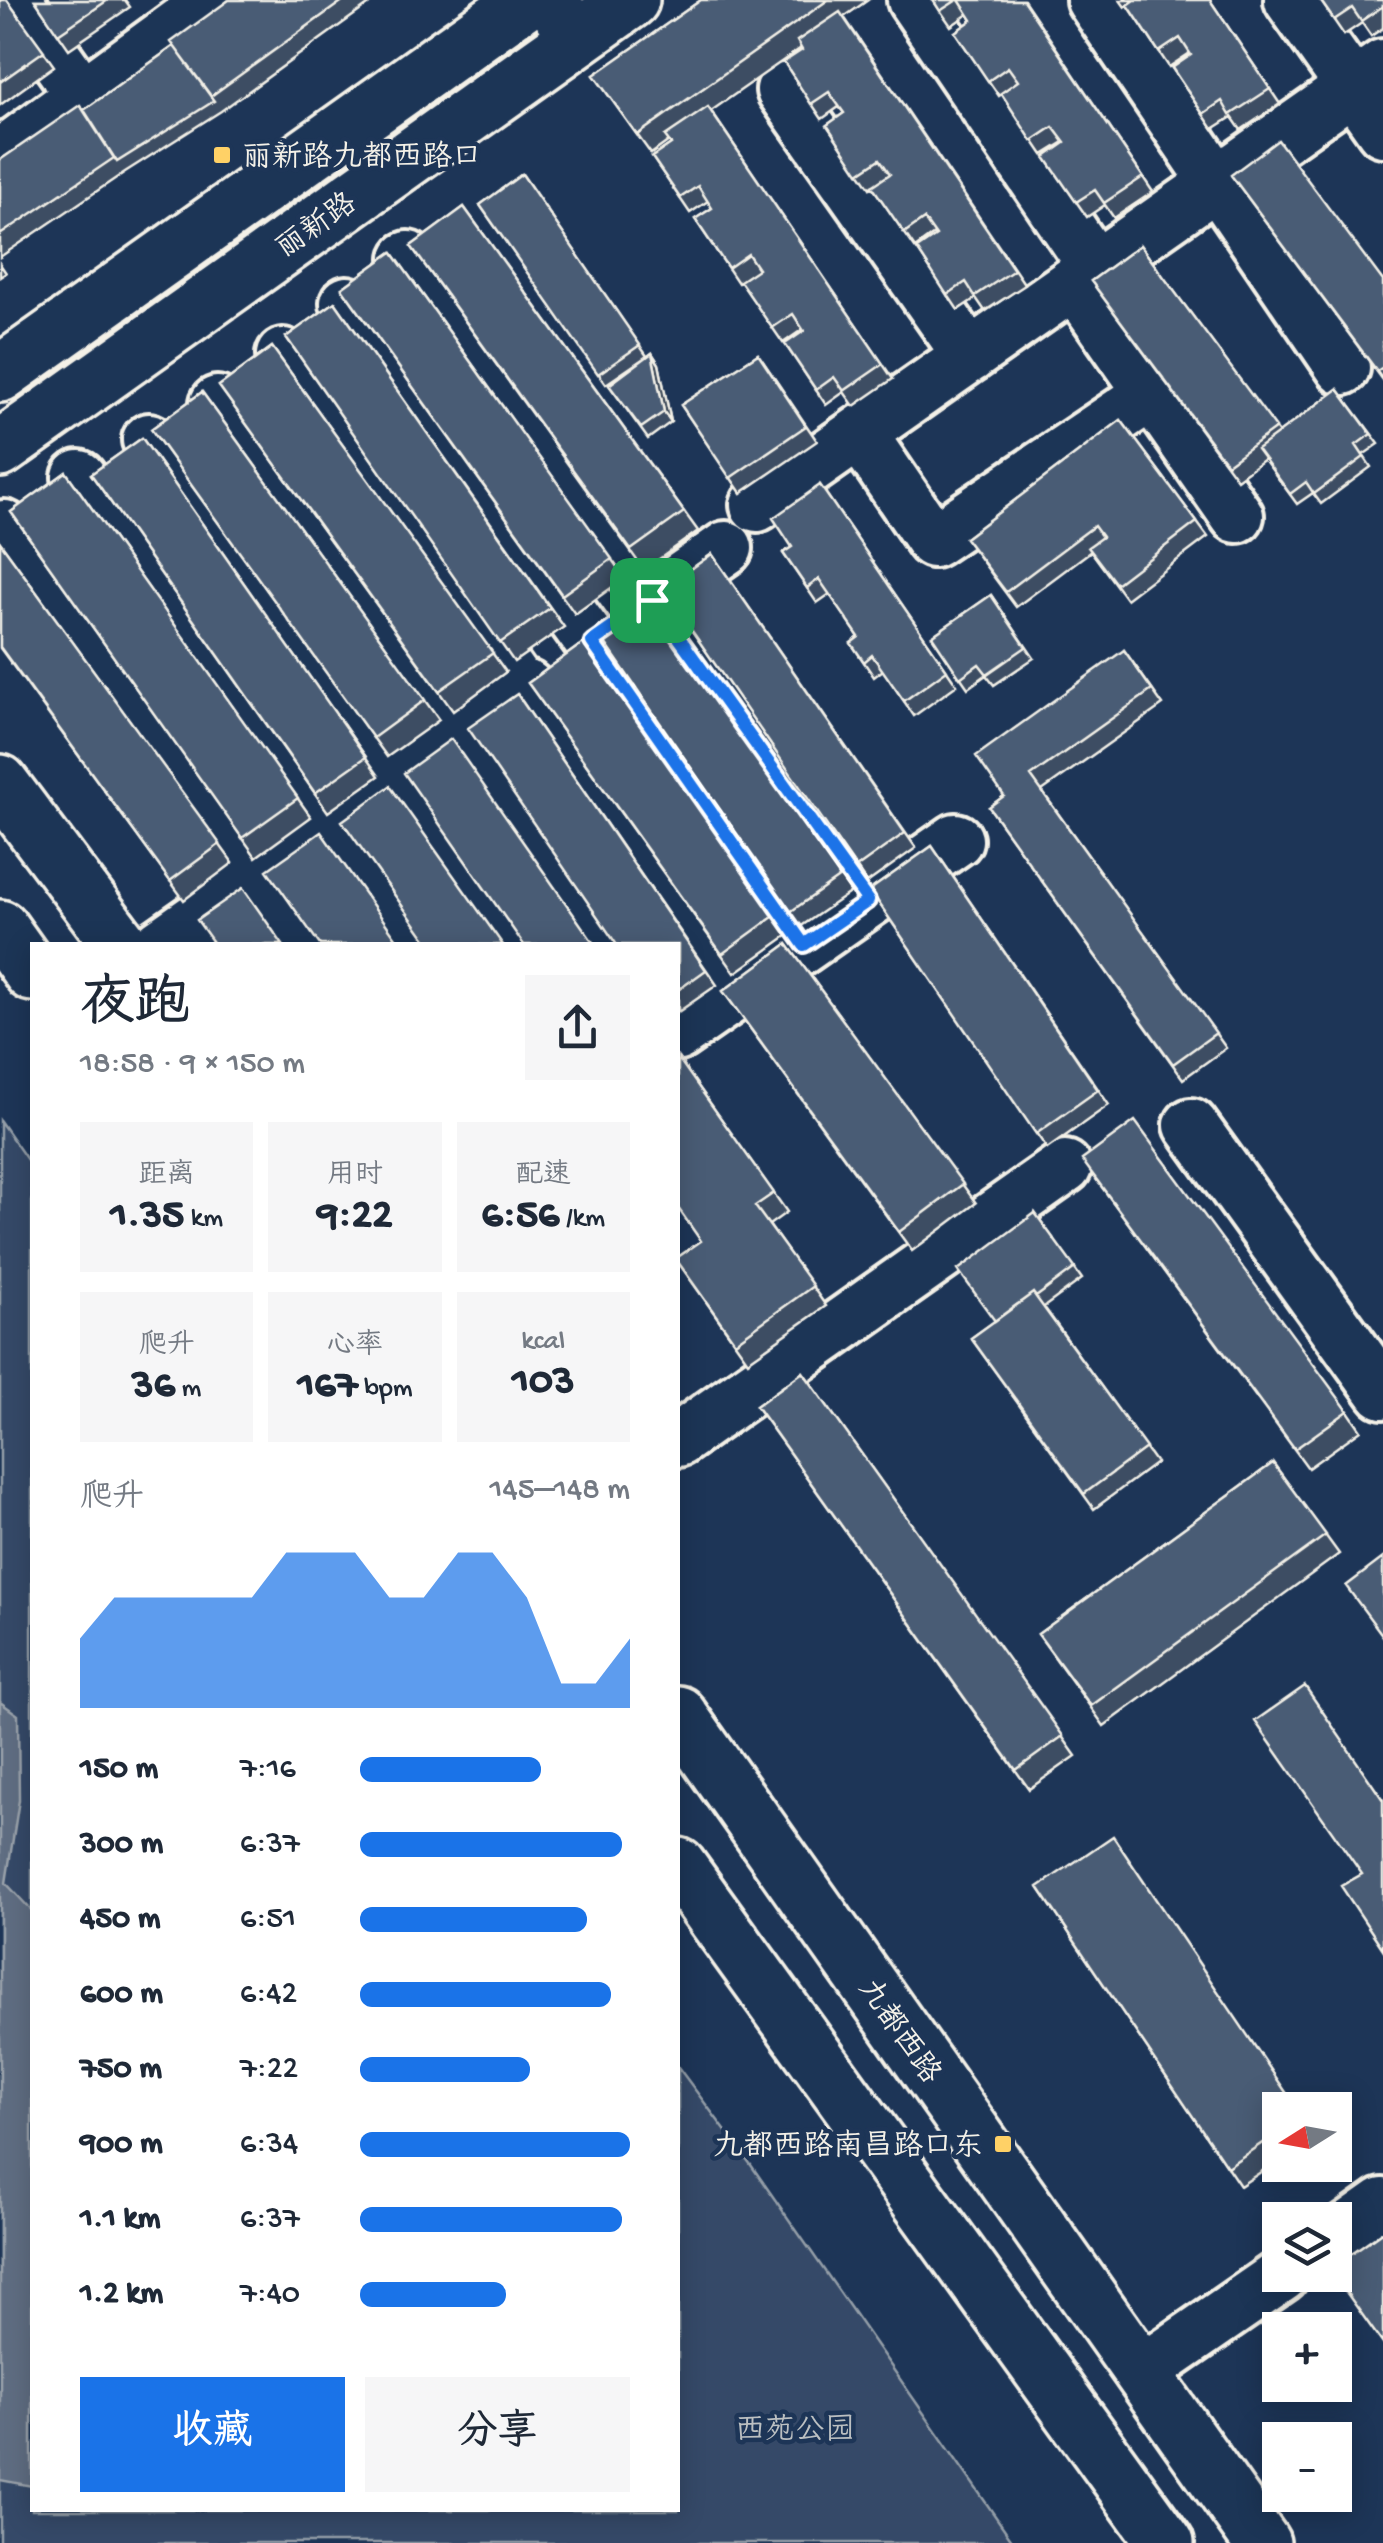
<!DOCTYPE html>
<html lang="zh">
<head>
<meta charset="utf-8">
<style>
	:root { --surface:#fff; --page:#f6f6f7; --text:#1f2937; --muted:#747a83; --accent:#1a73e8 }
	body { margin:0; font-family:"Gochi Hand","LXGW WenKai TC",sans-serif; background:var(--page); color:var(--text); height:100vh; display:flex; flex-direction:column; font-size:38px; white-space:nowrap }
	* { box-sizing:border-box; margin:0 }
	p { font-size:32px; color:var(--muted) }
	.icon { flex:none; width:55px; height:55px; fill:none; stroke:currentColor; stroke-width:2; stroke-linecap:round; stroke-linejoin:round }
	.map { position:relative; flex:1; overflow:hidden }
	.side { position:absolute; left:30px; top:942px; width:650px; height:1570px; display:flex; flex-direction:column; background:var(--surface); border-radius:0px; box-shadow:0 5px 25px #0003 }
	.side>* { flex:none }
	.needle { width:65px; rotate:259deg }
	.tools { position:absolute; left:1262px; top:2092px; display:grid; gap:20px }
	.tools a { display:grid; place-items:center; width:90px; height:90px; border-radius:0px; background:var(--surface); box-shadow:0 5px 25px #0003; font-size:50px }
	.pin { position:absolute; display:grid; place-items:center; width:85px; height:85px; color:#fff; margin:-42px; border-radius:20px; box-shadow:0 5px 15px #0006 }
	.round { display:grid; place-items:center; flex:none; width:105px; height:105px; border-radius:0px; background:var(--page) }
	.summary { display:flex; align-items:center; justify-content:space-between; height:170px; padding:0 50px }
	h1 { font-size:55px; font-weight:700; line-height:75px }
	.metrics { display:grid; grid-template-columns:repeat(3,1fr); gap:15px; height:170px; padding:10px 50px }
	.metrics div { display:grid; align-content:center; border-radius:0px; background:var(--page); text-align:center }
	.metrics b { font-size:42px; font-weight:700 }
	.metrics small { font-size:28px; font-weight:400 }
	.metrics p { font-size:28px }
	.chart { height:280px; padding:20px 50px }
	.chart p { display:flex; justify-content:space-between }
	.chart svg { width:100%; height:180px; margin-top:10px; fill:var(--accent); opacity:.7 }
	.primary-button { display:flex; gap:20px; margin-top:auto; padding:20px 50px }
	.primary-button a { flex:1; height:115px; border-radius:0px; background:var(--accent); color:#fff; font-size:40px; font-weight:700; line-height:115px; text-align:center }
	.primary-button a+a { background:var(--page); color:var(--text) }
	ul { padding:0 50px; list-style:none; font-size:32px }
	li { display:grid; grid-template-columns:160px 120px 1fr; align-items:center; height:75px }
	li i { height:25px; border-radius:12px; background:var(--accent) }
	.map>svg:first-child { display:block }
	.green { fill:#354a67; stroke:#949ea8; stroke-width:2.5 }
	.water { fill:#5e6d82; stroke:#9aa2ab; stroke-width:2.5 }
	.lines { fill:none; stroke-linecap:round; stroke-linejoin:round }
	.minor-casing { stroke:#f4f1e8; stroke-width:60 }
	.major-casing { stroke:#f4f1e8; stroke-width:62 }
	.minor { stroke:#1d3557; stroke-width:52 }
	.major { stroke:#1d3557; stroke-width:55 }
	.wall { fill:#3e4e64; stroke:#f4f1e8; stroke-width:2.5 }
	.shaded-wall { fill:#324051; stroke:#f4f1e8; stroke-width:2.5 }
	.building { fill:#485b74; stroke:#f4f1e8; stroke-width:2.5 }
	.route-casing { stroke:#fff; stroke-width:20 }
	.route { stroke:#1a73e8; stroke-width:12 }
	.poi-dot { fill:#ffd166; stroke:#1d3557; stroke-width:4 }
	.labels { text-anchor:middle; stroke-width:9; stroke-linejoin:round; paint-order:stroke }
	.poi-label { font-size:30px; fill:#f4f1e8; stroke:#1d3557; text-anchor:start }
	.street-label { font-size:30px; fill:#f4f1e8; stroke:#1d3557 }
	.park-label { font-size:30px; fill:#bbbfc1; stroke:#1d3557 }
</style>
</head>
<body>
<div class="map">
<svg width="1383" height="2543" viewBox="0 0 1383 2543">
	<rect width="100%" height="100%" fill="#1d3557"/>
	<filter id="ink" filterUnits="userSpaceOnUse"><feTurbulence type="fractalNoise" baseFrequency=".01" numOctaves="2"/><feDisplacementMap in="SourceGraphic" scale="20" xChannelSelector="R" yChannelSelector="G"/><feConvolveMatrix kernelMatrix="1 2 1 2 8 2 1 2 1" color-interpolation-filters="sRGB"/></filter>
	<g filter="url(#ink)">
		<path class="green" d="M 0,1121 L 32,1167 L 32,2510 L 678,2510 L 678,2067 L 751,2165 L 1014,2543 L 0,2543 Z"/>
		<path class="water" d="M 0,1702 L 18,1715 L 19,1800 L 6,1883 L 32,1911 L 32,2486 L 0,2480 Z"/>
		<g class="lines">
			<defs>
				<path id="minor" d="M 15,0 L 83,96
					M 551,0 L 577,38
					M 914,0 L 1096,268
					M 1093,0 L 1343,368
					M 1291,0 L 1383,130
					M 783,90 L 970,356
					M 0,156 L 214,0
					M 408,258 L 868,901
					M 1075,283 L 1237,516
					M 347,303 L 591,642 L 804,945
					M 283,355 L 736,993
					M 217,403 L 605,945
					M 860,434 L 933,541 L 1151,394
					M 149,440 L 512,945
					M 79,477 L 416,945
					M 757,505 L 1383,66
					M 4,527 L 300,945
					M 656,597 L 726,548
					M 160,945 L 527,687
					M 678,1034 L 956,840
					M 1191,1125 L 1383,1392
					M 678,1440 L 1065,1167
					M 1335,2239 L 1383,2205
					M 1142,2372 L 1282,2275"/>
				<path id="major" d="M 0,374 L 526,0
					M 0,449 L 631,0
					M 0,783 L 121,945
					M 0,928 L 32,973
					M 678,1714 L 1262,2543
					M 678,1866 L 1166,2543"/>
			</defs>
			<use href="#minor" class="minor-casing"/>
			<use href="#major" class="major-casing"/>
			<use href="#minor" class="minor"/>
			<use href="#major" class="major"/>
		</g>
		<path class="wall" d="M 0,0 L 7,0 L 54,66 L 0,105 Z
			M 35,0 L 125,0 L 130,7 L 69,49 Z
			M 229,0 L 375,0 L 221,111 L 125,172 L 0,257 L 0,160 L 84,110 L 174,46 Z
			M 701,0 L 868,0 L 844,17 L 1025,285 L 985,311 L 976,298 L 958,310 L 917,249 L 936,236 L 934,234 L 915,248 L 872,186 L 870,188 L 827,125 L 844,113 L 839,107 L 822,119 L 784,62 L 802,50 L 801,48 L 711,111 L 893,379 L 854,406 L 844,392 L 826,405 L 785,344 L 804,331 L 803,329 L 783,343 L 741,282 L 738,283 L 695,219 L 712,208 L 708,201 L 690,213 L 652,157 L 671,144 L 669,141 L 651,154 L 594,75 Z
			M 933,0 L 1024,0 L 1153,192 L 1114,218 L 1105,205 L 1087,217 L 1045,157 L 1065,143 L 1064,142 L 1043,155 L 1002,94 L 999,96 L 955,32 L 972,20 L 968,14 L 951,26 Z
			M 1120,0 L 1210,0 L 1280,104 L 1241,130 L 1232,117 L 1213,129 L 1172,68 L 1191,55 L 1190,53 L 1169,67 L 1128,5 L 1125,7 Z
			M 1320,0 L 1383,0 L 1383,28 L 1371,36 L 1362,23 L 1344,35 Z
			M 522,174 L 647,356 L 606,384 L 480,205 Z
			M 1231,175 L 1383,281 L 1383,380 Z
			M 464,207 L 698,531 L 644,570 L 411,246 Z
			M 1140,245 L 1279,433 L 1338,389 L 1379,444 L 1363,455 L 1371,467 L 1321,504 L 1313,493 L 1297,504 L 1264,459 L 1237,479 L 1091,281 Z
			M 392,252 L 625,578 L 575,614 L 342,288 Z
			M 0,264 L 6,273 L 0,277 Z
			M 335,302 L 564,627 L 514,662 L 286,337 Z
			M 272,347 L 506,672 L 453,711 L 219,386 Z
			M 652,353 L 659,364 L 671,422 L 648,439 L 609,385 Z
			M 758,354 L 817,441 L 741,493 L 681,405 Z
			M 202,392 L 439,720 L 387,757 L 151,429 Z
			M 1121,420 L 1208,537 L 1126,599 L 1091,551 L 1016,607 L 965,538 Z
			M 142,438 L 379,776 L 328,812 L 91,474 Z
			M 66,472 L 311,817 L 256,857 L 11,512 Z
			M 820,485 L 957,685 L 914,716 L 883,670 L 874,677 L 851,643 L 859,637 L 830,594 L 817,603 L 783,553 L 792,547 Z
			M 0,542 L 233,863 L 184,900 L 0,648 Z
			M 712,554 L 916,848 L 867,883 L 663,589 Z
			M 991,595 L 1034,658 L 994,685 L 986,675 L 968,688 L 932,636 Z
			M 647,596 L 851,892 L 800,927 L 597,631 Z
			M 583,643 L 791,933 L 735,973 L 528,683 Z
			M 1124,650 L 1163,705 L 1042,791 L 1226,1048 L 1183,1079 L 989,807 L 1004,796 Z
			M 517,694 L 717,985 L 678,1012 L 678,945 Z
			M 932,846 L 1109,1105 L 1047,1149 L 870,890 Z
			M 787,944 L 976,1203 L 912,1251 L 723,991 Z
			M 678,1058 L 787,1212 L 769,1225 L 826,1306 L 748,1361 L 678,1262 L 701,1241 Z
			M 1096,1179 L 1348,1411 L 1361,1430 L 1308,1468 Z
			M 1035,1213 L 1082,1279 L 1044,1307 L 1156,1463 L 1094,1509 L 971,1338 L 995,1321 Z
			M 803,1372 L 1076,1756 L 1029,1789 L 756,1406 Z
			M 1273,1463 L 1339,1554 L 1104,1726 L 1038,1634 Z
			M 1038,1887 L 1280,2110 L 1280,2159 L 1240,2186 Z"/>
		<path class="shaded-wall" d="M 652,353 L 659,364 L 671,422 L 664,412 Z"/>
		<path class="building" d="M 0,0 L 7,0 L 44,51 L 0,82 Z
			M 35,0 L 108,0 L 58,34 Z
			M 229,0 L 344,0 L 211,96 L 171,42 Z
			M 701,0 L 828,0 L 637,135 L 594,75 Z
			M 933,0 L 957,0 L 940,11 Z
			M 959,0 L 1023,0 L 1143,177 L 1104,203 L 1095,190 L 1076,202 L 1045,157 L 1065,143 L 1053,127 L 1032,141 L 1001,93 L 1018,81 L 1008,67 L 988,81 L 955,32 L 972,20 Z
			M 1135,0 L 1210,0 L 1270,89 L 1230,115 L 1222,101 L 1203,114 L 1172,68 L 1191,55 L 1180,38 L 1159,52 L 1128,5 Z
			M 1320,0 L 1383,0 L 1383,6 L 1361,21 L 1352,8 L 1334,20 Z
			M 840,12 L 1014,270 L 975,296 L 966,282 L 947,295 L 917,249 L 936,236 L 924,219 L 904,233 L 872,186 L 890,174 L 880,159 L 859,173 L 827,125 L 844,113 L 829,92 L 811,104 L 784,62 L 802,50 L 797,41 Z
			M 174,46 L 214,101 L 117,162 L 84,110 Z
			M 80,105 L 114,158 L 0,235 L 0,160 Z
			M 708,107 L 883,364 L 844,391 L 834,377 L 816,390 L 785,344 L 804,331 L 793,314 L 772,328 L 740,281 L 758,269 L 748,254 L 728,268 L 695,219 L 712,208 L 698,186 L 680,198 L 652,157 L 671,144 L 665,136 Z
			M 1278,140 L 1383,281 L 1383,367 L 1377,371 L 1231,175 Z
			M 522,174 L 640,345 L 598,374 L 480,205 Z
			M 464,207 L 684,512 L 631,550 L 411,246 Z
			M 1140,245 L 1276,428 L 1227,464 L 1091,281 Z
			M 392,252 L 612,559 L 562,595 L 342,288 Z
			M 335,302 L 550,608 L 500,643 L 286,337 Z
			M 272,347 L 493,653 L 439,691 L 219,386 Z
			M 652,353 L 664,412 L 641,428 L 609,385 Z
			M 758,354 L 806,426 L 730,478 L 681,405 Z
			M 1338,389 L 1371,434 L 1356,445 L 1364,457 L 1314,494 L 1306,482 L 1290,494 L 1257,449 Z
			M 202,392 L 425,700 L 373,738 L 151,429 Z
			M 1121,420 L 1197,522 L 1116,584 L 1088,547 L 1102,537 L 1094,526 L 1006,592 L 965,538 Z
			M 142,438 L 366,757 L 315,793 L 91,474 Z
			M 66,472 L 298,798 L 242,838 L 11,512 Z
			M 820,485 L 947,670 L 904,701 L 872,655 L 864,662 L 851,643 L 859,637 L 819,579 L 807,588 L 783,553 L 792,547 L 773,518 Z
			M 0,542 L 220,844 L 170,881 L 0,647 Z
			M 712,554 L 905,833 L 856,868 L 663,589 Z
			M 991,595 L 1026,647 L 987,674 L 979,664 L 960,678 L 932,636 Z
			M 647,596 L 840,877 L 790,912 L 597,631 Z
			M 583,643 L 777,914 L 722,954 L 528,683 Z
			M 1124,650 L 1152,690 L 1031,776 L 1216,1033 L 1173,1064 L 989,807 L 1004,796 L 976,756 Z
			M 517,694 L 706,970 L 678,990 L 678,945 L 617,945 L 468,728 Z
			M 451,739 L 595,945 L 524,945 L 404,773 Z
			M 390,786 L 503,945 L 430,945 L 342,821 Z
			M 321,832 L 401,945 L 320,945 L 267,870 Z
			M 932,846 L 1098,1090 L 1036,1134 L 870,890 Z
			M 243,888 L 283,945 L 215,945 L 197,920 Z
			M 787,944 L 963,1184 L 899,1232 L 723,991 Z
			M 678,1058 L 774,1193 L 755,1206 L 813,1286 L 735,1342 L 678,1262 L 678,1257 L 701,1241 L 678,1208 Z
			M 1135,1121 L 1348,1411 L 1295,1449 L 1082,1160 Z
			M 1035,1213 L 1075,1268 L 1036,1297 L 1033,1293 L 995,1321 L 958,1270 Z
			M 1033,1293 L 1146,1448 L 1084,1494 L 971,1338 Z
			M 803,1372 L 1063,1736 L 1016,1770 L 756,1406 Z
			M 1273,1463 L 1326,1535 L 1091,1706 L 1038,1634 Z
			M 1383,1558 L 1383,1636 L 1346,1586 Z
			M 1305,1686 L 1383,1800 L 1383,1949 L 1341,1886 L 1362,1874 L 1255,1721 Z
			M 1113,1836 L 1298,2110 L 1280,2110 L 1280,2131 L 1227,2167 L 1038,1887 Z
			M 1383,2231 L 1383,2344 L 1334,2275 L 1335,2275 L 1335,2265 Z"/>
	</g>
	<g class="lines" filter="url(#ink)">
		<defs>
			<path id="route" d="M 652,600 L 868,901 L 804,945 L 592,642 Z"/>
		</defs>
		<use href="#route" class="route-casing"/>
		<use href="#route" class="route"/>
	</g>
	<g class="poi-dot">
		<rect x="212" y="145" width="20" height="20" rx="5"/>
		<rect x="993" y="2134" width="20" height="20" rx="5"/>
	</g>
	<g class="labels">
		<g class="poi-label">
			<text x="242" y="165">丽新路九都西路口</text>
			<text x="983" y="2154" text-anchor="end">九都西路南昌路口东</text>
		</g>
		<g class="street-label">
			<text transform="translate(315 224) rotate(-35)" y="10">丽新路</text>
			<text transform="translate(901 2030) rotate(55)" y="10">九都西路</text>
		</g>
		<g class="park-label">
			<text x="795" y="2438">西苑公园</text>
		</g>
	</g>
</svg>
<div class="tools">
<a><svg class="needle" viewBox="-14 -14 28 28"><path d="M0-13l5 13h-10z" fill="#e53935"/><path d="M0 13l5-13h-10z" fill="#747a83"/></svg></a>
<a><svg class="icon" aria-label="layers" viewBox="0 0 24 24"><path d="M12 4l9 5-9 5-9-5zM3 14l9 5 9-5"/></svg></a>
<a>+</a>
<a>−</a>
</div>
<div class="pin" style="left:652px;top:600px;background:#1e9e55"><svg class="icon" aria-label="arrive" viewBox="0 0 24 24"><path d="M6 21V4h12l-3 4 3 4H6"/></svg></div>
<section class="side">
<div class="summary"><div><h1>夜跑</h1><p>18:58 · 9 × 150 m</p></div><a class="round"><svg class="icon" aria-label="share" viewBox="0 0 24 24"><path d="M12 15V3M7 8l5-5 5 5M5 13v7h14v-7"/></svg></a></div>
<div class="metrics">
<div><p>距离</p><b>1.35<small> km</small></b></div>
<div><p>用时</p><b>9:22</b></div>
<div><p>配速</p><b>6:56<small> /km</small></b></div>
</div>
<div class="metrics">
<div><p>爬升</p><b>36<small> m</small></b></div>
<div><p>心率</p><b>167<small> bpm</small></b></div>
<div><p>kcal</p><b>103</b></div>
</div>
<div class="chart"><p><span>爬升</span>145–148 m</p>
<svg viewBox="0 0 160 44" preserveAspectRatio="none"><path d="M0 44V27L10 17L20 17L30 17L40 17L50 17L60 6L70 6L80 6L90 17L100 17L110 6L120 6L130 17L140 38L150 38L160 27V44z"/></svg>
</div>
<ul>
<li><b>150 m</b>7:16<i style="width:67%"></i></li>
<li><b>300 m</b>6:37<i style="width:97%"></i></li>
<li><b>450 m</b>6:51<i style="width:84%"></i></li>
<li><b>600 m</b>6:42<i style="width:93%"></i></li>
<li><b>750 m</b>7:22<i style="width:63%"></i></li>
<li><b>900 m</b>6:34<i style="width:100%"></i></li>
<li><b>1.1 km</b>6:37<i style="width:97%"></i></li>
<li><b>1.2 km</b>7:40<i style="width:54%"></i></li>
</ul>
<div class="primary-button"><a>收藏</a><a>分享</a></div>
</section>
</div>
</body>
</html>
